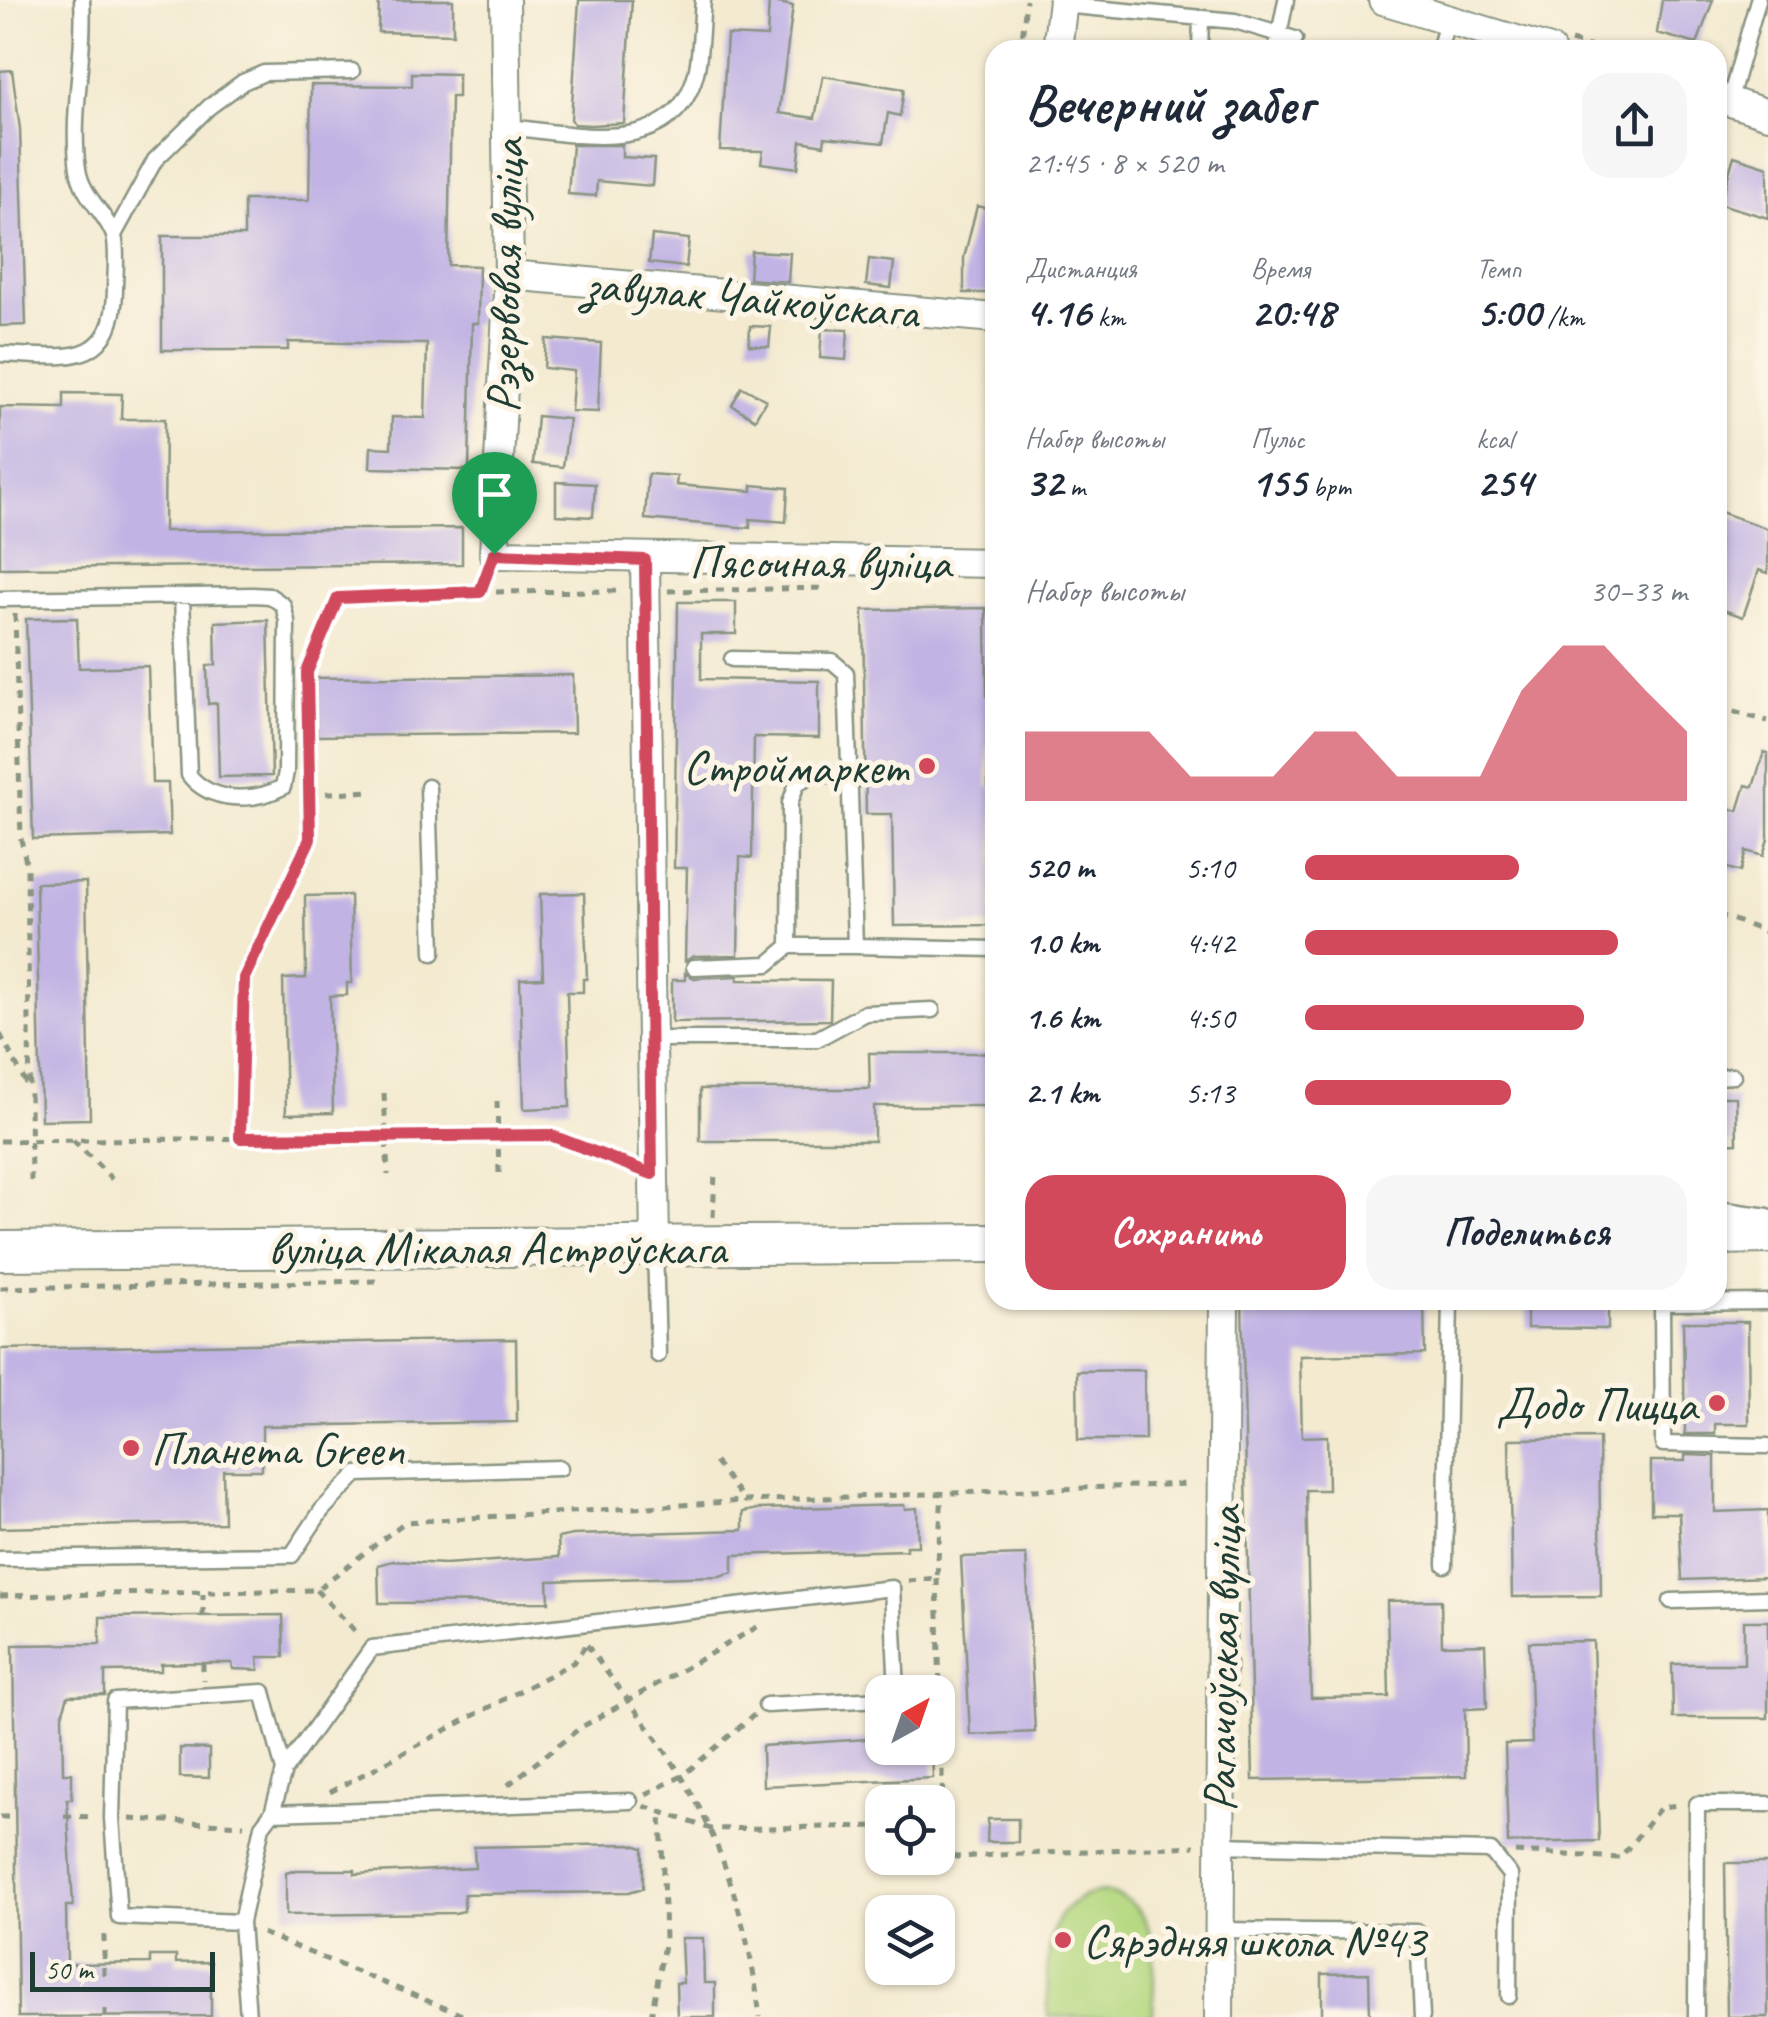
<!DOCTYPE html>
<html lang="ru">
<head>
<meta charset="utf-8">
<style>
	:root { --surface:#fff; --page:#f6f6f7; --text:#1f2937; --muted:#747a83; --accent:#d1495b }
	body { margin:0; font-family:Caveat,sans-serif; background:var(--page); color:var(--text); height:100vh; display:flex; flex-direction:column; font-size:38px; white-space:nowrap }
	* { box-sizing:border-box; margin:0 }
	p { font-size:32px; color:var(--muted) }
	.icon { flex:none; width:55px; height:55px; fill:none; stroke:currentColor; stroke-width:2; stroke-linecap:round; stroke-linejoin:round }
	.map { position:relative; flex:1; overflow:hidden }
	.drawer { position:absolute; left:985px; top:40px; width:742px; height:1270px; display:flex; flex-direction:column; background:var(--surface); border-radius:30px; box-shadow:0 2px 8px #0004 }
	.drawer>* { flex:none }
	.needle { width:65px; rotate:40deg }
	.controls { position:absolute; left:865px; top:1675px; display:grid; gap:20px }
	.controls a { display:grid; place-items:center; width:90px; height:90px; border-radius:20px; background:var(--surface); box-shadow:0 2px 8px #0004; font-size:50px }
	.scale { position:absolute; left:30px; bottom:25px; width:185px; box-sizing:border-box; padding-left:10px; border:5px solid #1f3d34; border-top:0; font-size:28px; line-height:35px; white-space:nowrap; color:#1f3d34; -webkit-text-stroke:8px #fcf5e5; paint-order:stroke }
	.pin { position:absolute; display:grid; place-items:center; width:85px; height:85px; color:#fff; margin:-102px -42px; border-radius:50% 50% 50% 0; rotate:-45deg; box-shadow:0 0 10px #0007 }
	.pin .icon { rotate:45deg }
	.round { display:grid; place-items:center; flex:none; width:105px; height:105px; border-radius:30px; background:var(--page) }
	.summary { display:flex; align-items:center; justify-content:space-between; height:170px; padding:0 40px }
	h1 { font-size:55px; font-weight:700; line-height:75px }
	.stats { display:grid; grid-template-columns:repeat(3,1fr); gap:15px; height:170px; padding:10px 40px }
	.stats div { display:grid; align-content:center }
	.stats b { font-size:42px; font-weight:700 }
	.stats small { font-size:28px; font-weight:400 }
	.stats p { font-size:28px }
	.chart { height:280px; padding:20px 40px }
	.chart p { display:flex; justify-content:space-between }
	.chart svg { width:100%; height:180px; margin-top:10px; fill:var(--accent); opacity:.7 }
	.action { display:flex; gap:20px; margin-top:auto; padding:20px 40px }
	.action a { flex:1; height:115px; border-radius:30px; background:var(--accent); color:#fff; font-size:40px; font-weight:700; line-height:115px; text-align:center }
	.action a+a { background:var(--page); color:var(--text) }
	ul { padding:0 40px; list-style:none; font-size:32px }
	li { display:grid; grid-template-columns:160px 120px 1fr; align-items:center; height:75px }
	li i { height:25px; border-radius:12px; background:var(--accent) }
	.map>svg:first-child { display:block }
	.green { fill:#b5d881; stroke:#6a8a5a; stroke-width:2.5 }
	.building { fill:#c1b3e4 }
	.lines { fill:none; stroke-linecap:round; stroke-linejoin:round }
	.service-casing { stroke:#899482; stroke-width:19 }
	.minor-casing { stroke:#899482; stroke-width:32 }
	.secondary-casing { stroke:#899482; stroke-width:42 }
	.path { stroke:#899482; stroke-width:5; stroke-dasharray:8 8; stroke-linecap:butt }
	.service { stroke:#fff; stroke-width:14 }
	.minor { stroke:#fff; stroke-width:28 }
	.secondary { stroke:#fff; stroke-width:38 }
	.route-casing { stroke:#fff; stroke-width:20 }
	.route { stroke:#d1495b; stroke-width:12 }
	.poi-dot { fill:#d1495b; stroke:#fcf5e5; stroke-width:4 }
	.labels { text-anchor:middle; stroke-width:10; stroke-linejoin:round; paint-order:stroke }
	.street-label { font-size:48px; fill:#1f3d34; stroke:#fcf5e5 }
	.poi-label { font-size:48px; fill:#1f3d34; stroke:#fcf5e5; text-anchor:end }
</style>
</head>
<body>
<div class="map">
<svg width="1768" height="2017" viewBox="0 0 1768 2017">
	<rect width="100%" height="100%" fill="#fcf5e5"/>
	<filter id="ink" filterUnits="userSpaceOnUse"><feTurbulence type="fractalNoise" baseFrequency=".01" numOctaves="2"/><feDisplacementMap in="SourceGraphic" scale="20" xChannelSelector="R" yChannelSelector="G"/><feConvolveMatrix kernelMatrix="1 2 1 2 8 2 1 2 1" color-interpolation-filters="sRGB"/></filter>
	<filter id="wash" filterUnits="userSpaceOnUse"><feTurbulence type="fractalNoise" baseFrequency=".0048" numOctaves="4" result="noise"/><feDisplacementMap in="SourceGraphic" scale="40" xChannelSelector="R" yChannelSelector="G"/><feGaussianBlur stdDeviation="2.25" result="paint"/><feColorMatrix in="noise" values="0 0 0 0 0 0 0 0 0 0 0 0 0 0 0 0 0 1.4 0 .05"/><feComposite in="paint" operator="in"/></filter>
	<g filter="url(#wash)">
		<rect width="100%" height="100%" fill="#f3ead0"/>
		<path class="green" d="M 1103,1892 C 1166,1902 1153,1968 1153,2017 L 1048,2017 C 1049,1967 1037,1899 1103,1892 Z"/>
		<g id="blocks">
			<path class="building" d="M 379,0 L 453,0 L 453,34 L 378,32 Z
				M 579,0 L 632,0 L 624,123 L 591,125 L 574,124 L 571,119 Z
				M 1662,0 L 1713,0 L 1697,44 L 1657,33 Z
				M 769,1 L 793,6 L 779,113 L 815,118 L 823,76 L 904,89 L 900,116 L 888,113 L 883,143 L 825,137 L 824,145 L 801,141 L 798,168 L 761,163 L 763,151 L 720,150 L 727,35 L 767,37 Z
				M 12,70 L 20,129 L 26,325 L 0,326 L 0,71 Z
				M 412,73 L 458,74 L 458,97 L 451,97 L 448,265 L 479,266 L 478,323 L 472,323 L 469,470 L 370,468 L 371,447 L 391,448 L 392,417 L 425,418 L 427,344 L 288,342 L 288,350 L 162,350 L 162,236 L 244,236 L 244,200 L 309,200 L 311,85 L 412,86 Z
				M 572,145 L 622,145 L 622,157 L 654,159 L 652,186 L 597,181 L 596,196 L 568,194 Z
				M 1734,156 L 1768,167 L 1768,218 L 1720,204 Z
				M 977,206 L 995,210 L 995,293 L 964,293 L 964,258 Z
				M 652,235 L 689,239 L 686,267 L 649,263 Z
				M 751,251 L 790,253 L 788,282 L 749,279 Z
				M 869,259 L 894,262 L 891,288 L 866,285 Z
				M 750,326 L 771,327 L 769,347 L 749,345 Z
				M 822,329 L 848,330 L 846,360 L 820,358 Z
				M 546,339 L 601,343 L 598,412 L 571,411 L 574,371 L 544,368 Z
				M 742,387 L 766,400 L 755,419 L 732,405 Z
				M 64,393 L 122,394 L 121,419 L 165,419 L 164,531 L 462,528 L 462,564 L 0,568 L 0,407 L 64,408 Z
				M 537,416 L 569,419 L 563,467 L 533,464 Z
				M 648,474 L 677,476 L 676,485 L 752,491 L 752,485 L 788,488 L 786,522 L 750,519 L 750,528 L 645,519 Z
				M 556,482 L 595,484 L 593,517 L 556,515 Z
				M 1718,511 L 1768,529 L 1768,573 L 1759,570 L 1743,617 L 1718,608 Z
				M 678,602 L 736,602 L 736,634 L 701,634 L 701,679 L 819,681 L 819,738 L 754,737 L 752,858 L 740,857 L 738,955 L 694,956 L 685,961 L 687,868 L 674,868 Z
				M 986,608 L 987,696 L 995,696 L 995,745 L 988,745 L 988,787 L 995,787 L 992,925 L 894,926 L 892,814 L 866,814 L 863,610 Z
				M 77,618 L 79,668 L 148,666 L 152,783 L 168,783 L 170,835 L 33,839 L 26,619 Z
				M 268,620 L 272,776 L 219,777 L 217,703 L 208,704 L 207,666 L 216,665 L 215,622 Z
				M 573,675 L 574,733 L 317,736 L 316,678 Z
				M 1764,752 L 1768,753 L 1768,839 L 1763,856 L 1746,851 L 1740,872 L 1718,865 L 1718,805 L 1738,811 L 1746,785 L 1753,787 Z
				M 86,882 L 90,1119 L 41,1120 L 36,883 Z
				M 584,893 L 587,979 L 583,979 L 583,992 L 567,992 L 570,1107 L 524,1109 L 520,979 L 543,978 L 540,894 Z
				M 350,895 L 352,983 L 347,983 L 347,995 L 330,996 L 333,1113 L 286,1114 L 283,979 L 306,978 L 305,896 Z
				M 685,973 L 694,978 L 738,976 L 738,980 L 831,981 L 830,1020 L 672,1022 L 672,980 L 685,980 Z
				M 869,1053 L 988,1053 L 988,1106 L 874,1106 L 874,1141 L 700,1141 L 700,1089 L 870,1089 Z
				M 1718,1097 L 1736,1097 L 1737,1143 L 1718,1144 Z
				M 1242,1300 L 1424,1300 L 1425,1354 L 1300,1356 L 1302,1437 L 1327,1436 L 1328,1490 L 1306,1490 L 1311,1698 L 1389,1697 L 1387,1601 L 1441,1600 L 1442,1645 L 1485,1644 L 1487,1708 L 1465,1709 L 1466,1776 L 1253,1780 Z
				M 1527,1300 L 1608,1300 L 1608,1329 L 1527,1328 Z
				M 1683,1322 L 1748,1322 L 1749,1424 L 1715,1424 L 1715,1434 L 1685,1434 Z
				M 516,1339 L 517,1422 L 262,1426 L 262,1470 L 223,1470 L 224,1523 L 0,1528 L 0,1349 Z
				M 1144,1370 L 1145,1440 L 1078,1440 L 1077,1371 Z
				M 1599,1438 L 1601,1596 L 1512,1597 L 1509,1439 Z
				M 1685,1455 L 1715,1456 L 1715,1512 L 1768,1510 L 1768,1577 L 1682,1580 L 1679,1513 L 1651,1513 L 1651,1461 L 1685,1461 Z
				M 904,1505 L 905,1509 L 917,1508 L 918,1546 L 906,1546 L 906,1550 L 733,1555 L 733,1572 L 720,1576 L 548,1581 L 549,1602 L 379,1603 L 378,1565 L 393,1561 L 444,1564 L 559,1557 L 558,1538 L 573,1535 L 743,1530 L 743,1512 L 758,1509 Z
				M 1026,1555 L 1035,1732 L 970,1735 L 961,1557 Z
				M 283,1615 L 284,1657 L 258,1657 L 259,1670 L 233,1669 L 232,1663 L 189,1663 L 161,1664 L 161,1671 L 105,1672 L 105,1695 L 68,1696 L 62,1715 L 63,1773 L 72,1773 L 72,1799 L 67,1799 L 73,1906 L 66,1906 L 67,1964 L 150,1963 L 150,1956 L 176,1956 L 176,1963 L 211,1962 L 211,2016 L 18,2017 L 13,1645 L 100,1644 L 100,1617 Z
				M 1744,1621 L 1768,1621 L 1768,1718 L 1673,1718 L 1672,1664 L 1744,1664 Z
				M 1593,1641 L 1599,1841 L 1508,1843 L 1505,1744 L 1532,1743 L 1529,1642 Z
				M 882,1738 L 882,1748 L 932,1748 L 933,1778 L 763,1786 L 762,1746 Z
				M 180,1748 L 209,1749 L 209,1778 L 180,1777 Z
				M 988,1819 L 1018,1819 L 1018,1842 L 987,1842 Z
				M 630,1844 L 643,1848 L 643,1888 L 629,1892 L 464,1894 L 464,1911 L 455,1913 L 286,1915 L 286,1873 L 296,1870 L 355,1870 L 355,1874 L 475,1868 L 474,1847 Z
				M 1725,1863 L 1768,1863 L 1768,2017 L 1727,2017 Z
				M 681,1938 L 703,1938 L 704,1983 L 715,1983 L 715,2017 L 677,2017 L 676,1983 L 683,1983 Z
				M 1369,1973 L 1370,2017 L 1322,2017 L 1322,1974 Z"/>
		</g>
	</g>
	<g filter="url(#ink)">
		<use href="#blocks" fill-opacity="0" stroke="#899482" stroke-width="2.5"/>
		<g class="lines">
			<defs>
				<path id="service" d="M 1062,5 L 1235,21 L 1295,39
					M 1200,50 L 1201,18
					M 1276,50 L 1286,0
					M 1439,50 L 1448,19
					M 1729,102 L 1758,0
					M 507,127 C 574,133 676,162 697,69 C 701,47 701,22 703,0
					M 114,235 L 155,160 L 209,107 L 243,82 L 264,73 L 352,71
					M 0,354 C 62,356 114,371 115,290 C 115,274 118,251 114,236 C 107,214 82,197 78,169 C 70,114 86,55 82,0
					M 0,599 L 253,595 L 270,596 L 283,605 L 287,621 L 286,772 L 283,787 C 252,803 210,802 189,775 L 182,597
					M 732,659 L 832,661 L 846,673 L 855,946 L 995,949
					M 852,773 L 810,776 L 797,783 L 790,803 L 789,946 L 855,946
					M 428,787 L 433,953
					M 694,967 L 768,964 L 789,946
					M 651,1039 L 817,1039 L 865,1013 L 932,1010
					M 1718,1077 L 1733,1076
					M 1718,1209 L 1768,1216
					M 655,1247 L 658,1355
					M 1768,1302 L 1662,1303 L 1663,1444 L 1768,1446
					M 0,1559 L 292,1555 L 322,1510 L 357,1474 L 560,1468
					M 1445,1565 L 1450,1300
					M 1671,1601 L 1768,1598
					M 766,1705 L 882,1699
					M 272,1813 L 630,1801
					M 1219,1845 L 1491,1851 L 1510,1875 L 1509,1996
					M 241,1922 L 119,1917 L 112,1818 L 115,1701 L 263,1692 L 284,1771
					M 1220,1930 L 1418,1932 L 1422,2017
					M 248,2017 L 241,1922 L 262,1826 L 272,1813 L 284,1771 L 372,1648 L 892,1588 L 897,1692
					M 1696,2017 L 1697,1804 L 1768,1804"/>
				<path id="minor" d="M 505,0 L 509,275 L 494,554 L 995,563
					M 1383,0 L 1550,50
					M 1057,50 L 1063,0
					M 1718,98 L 1768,114
					M 509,275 L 995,318
					M 645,560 L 655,1246
					M 1219,2017 L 1224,1300"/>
				<path id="secondary" d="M 1718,1235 L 1768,1234
					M 0,1251 L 995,1243"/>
			</defs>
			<use href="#service" class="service-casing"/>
			<use href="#minor" class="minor-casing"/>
			<use href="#secondary" class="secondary-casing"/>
			<path class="path" d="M 1571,41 L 1602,50
				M 1021,50 L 1026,0
				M 668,591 L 827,588
				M 480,592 L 622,591
				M 15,614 L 21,839 L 27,867 L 31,1181
				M 307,672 L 338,598 L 480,592 L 486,575
				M 1718,708 L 1768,721
				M 310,794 L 372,791
				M 1718,914 L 1768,933
				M 0,1034 L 28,1087
				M 384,1093 L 388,1175
				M 497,1101 L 499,1173
				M 241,1137 L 244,977 L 310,839 L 308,723
				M 73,1140 L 112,1179
				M 0,1141 L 550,1135 L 631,1166
				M 713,1217 L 715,1174
				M 0,1288 L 377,1281
				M 715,1462 L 745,1501 L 1188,1484
				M 937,1578 L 944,1850
				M 908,1581 L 937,1578 L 942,1491
				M 316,1590 L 359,1635
				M 0,1596 L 316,1590 L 405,1522 L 745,1501
				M 203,1616 L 203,1594
				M 587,1645 C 618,1689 654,1731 682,1777 C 726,1848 750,1935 760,2017
				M 203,1663 L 203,1680
				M 508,1785 L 580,1728 L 764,1623
				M 330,1792 L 574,1662 L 587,1644
				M 646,1794 L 682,1776 L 754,1715
				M 644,1806 L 711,1829 L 882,1826
				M 64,1816 L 94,1817
				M 0,1817 L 12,1817
				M 130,1819 L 244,1825
				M 938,1848 L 956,1857 L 1195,1846
				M 1515,1852 L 1620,1858 L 1661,1807 L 1679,1805
				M 262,1933 L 467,2017
				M 104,1975 L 104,1935 L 109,1929
				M 105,2009 L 105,2017
				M 651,2017 L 665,1939 L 661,1812"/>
			<use href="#service" class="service"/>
			<use href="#minor" class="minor"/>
			<use href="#secondary" class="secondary"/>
		</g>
	</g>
	<g class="lines" filter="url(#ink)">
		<defs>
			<path id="route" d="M 494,554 L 645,560 L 652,1174 L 550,1135 L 240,1138 L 244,978 L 310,839 L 307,672 L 338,598 L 480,592 Z"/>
		</defs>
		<use href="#route" class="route-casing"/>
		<use href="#route" class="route"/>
	</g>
	<g class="poi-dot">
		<circle cx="927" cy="766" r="10"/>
		<circle cx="1717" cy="1403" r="10"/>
		<circle cx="131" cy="1448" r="10"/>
		<circle cx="1063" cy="1940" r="10"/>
	</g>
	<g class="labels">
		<g class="street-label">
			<text transform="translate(504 276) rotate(-89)" y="17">Рэзервовая вуліца</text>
			<text transform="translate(752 297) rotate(5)" y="17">завулак Чайкоўскага</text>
			<text x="820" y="578">Пясочная вуліца</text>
			<text x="497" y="1264">вуліца Мікалая Астроўскага</text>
			<text transform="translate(1221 1659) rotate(-89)" y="17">Рагачоўская вуліца</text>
		</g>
		<g class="poi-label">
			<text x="907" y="783">Строймаркет</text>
			<text x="1697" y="1420">Додо Пицца</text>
			<text x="151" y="1465" text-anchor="start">Планета Green</text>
			<text x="1083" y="1957" text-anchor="start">Сярэдняя школа №43</text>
		</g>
	</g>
</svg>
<div class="controls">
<a><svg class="needle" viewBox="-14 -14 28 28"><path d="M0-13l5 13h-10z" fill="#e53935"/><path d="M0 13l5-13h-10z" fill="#747a83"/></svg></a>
<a><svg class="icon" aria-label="locate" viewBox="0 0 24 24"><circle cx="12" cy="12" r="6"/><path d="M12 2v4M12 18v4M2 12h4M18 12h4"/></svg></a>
<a><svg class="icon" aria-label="layers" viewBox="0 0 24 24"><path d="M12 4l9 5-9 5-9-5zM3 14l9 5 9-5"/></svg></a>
</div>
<div class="scale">50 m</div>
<div class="pin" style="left:494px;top:554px;background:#1e9e55"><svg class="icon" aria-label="arrive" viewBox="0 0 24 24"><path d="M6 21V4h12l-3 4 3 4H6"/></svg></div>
<section class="drawer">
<div class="summary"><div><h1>Вечерний забег</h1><p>21:45 · 8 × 520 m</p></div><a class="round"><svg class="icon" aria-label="share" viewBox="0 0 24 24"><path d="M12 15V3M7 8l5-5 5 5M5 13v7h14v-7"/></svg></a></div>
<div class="stats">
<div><p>Дистанция</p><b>4.16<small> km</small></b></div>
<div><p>Время</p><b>20:48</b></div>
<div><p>Темп</p><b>5:00<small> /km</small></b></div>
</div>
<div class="stats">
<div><p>Набор высоты</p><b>32<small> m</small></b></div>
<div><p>Пульс</p><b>155<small> bpm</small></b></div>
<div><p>kcal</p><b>254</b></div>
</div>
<div class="chart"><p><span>Набор высоты</span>30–33 m</p>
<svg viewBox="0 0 160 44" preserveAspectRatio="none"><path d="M0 44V27L10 27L20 27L30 27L40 38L50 38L60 38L70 27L80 27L90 38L100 38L110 38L120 17L130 6L140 6L150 17L160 27V44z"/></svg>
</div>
<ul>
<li><b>520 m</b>5:10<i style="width:56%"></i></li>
<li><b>1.0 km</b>4:42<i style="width:82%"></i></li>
<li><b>1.6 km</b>4:50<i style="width:73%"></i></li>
<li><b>2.1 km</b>5:13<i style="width:54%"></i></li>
</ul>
<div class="action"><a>Сохранить</a><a>Поделиться</a></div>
</section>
</div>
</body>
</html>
